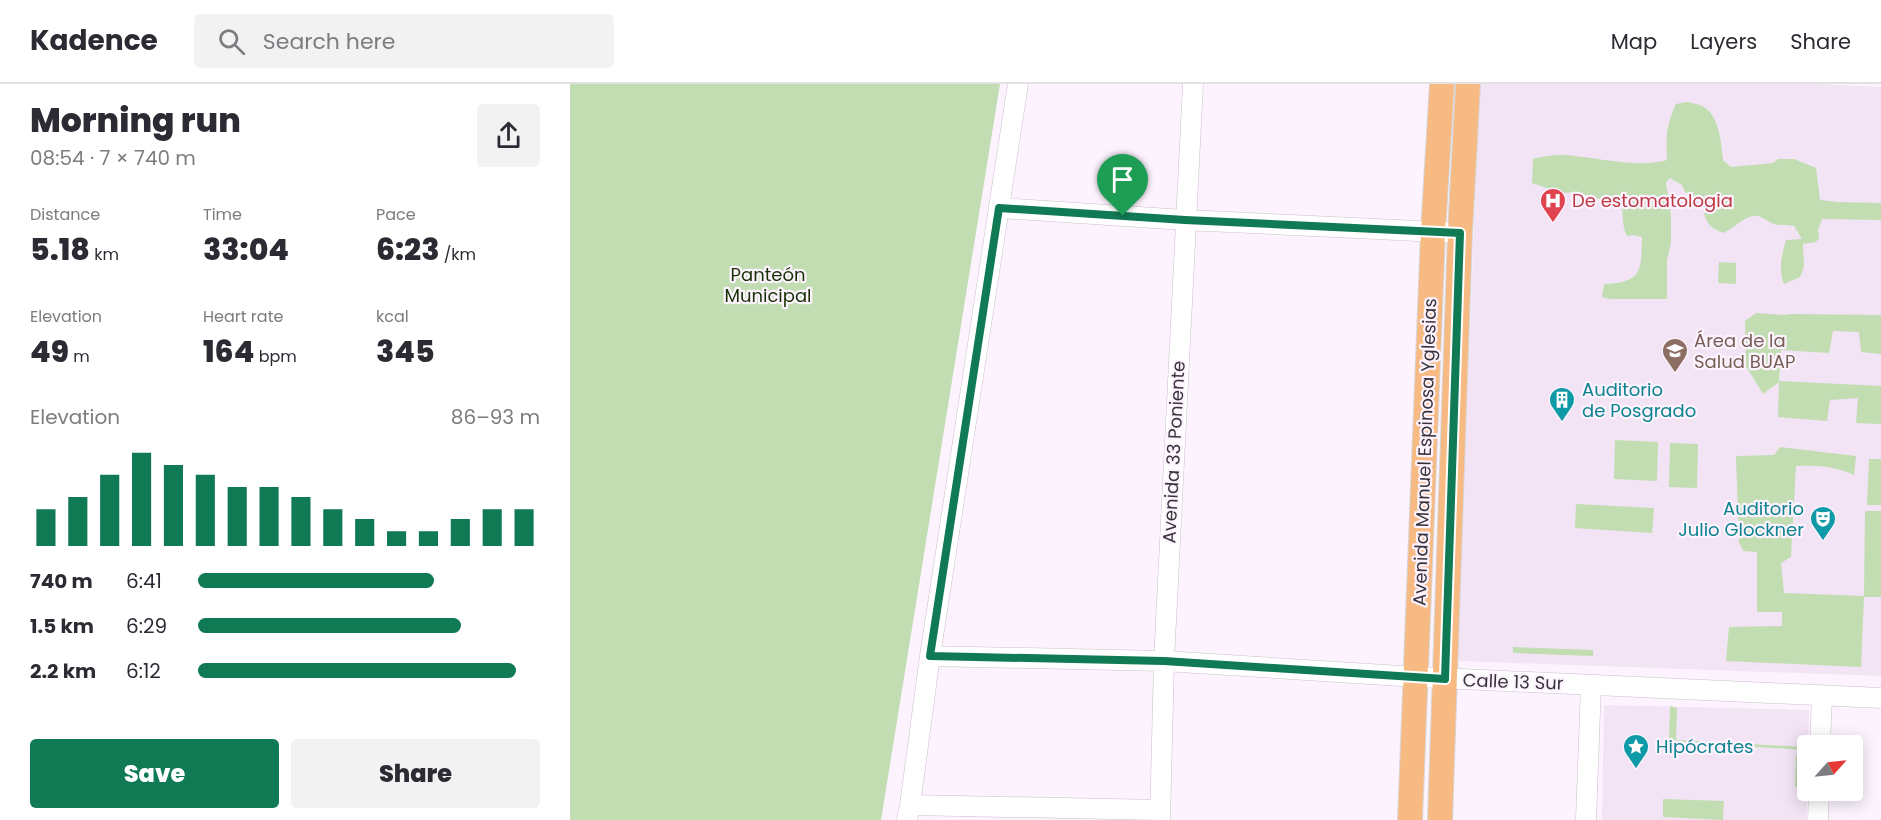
<!DOCTYPE html>
<html lang="en">
<head>
<meta charset="utf-8">
<style>
	:root { --surface:#fff; --page:#f2f2f3; --text:#2b2b33; --muted:#7c7c81; --line:#e1e1e2; --accent:#0f7a54 }
	body { margin:0; font-family:Poppins,sans-serif; background:var(--page); color:var(--text); height:100vh; display:flex; flex-direction:column; font-size:22px; white-space:nowrap }
	* { box-sizing:border-box; margin:0 }
	p { font-size:20px; color:var(--muted) }
	.icon { flex:none; width:33px; height:33px; fill:none; stroke:currentColor; stroke-width:2; stroke-linecap:round; stroke-linejoin:round }
	.map { position:relative; flex:1; overflow:hidden }
	.panel { display:flex; flex-direction:column; background:var(--surface); width:570px }
	.panel>* { flex:none }
	.needle { width:39px; rotate:63deg }
	.tools { position:absolute; left:1227px; top:651px; display:grid; gap:12px }
	.tools a { display:grid; place-items:center; width:66px; height:66px; border-radius:6px; background:var(--surface); box-shadow:0 3px 15px #0003; font-size:30px }
	.pin { position:absolute; display:grid; place-items:center; width:51px; height:51px; color:#fff; margin:-62px -26px; border-radius:50% 50% 50% 0; rotate:-45deg; box-shadow:0 0 6px #0007 }
	.pin .icon { rotate:45deg }
	.round { display:grid; place-items:center; flex:none; width:63px; height:63px; border-radius:6px; background:var(--page) }
	.summary { display:flex; align-items:center; justify-content:space-between; height:102px; padding:0 30px }
	h1 { font-size:33px; font-weight:800; line-height:45px }
	.figures { display:grid; grid-template-columns:repeat(3,1fr); gap:9px; height:102px; padding:6px 30px }
	.figures div { display:grid; align-content:center }
	.figures b { font-size:30px; font-weight:800 }
	.figures small { font-size:16px; font-weight:400 }
	.figures p { font-size:16px }
	.chart { height:168px; padding:12px 30px }
	.chart p { display:flex; justify-content:space-between }
	.chart svg { width:100%; height:108px; margin-top:6px; stroke:var(--accent); stroke-width:6 }
	.cta { display:flex; gap:12px; margin-top:auto; padding:12px 30px }
	.cta a { flex:1; height:69px; border-radius:6px; background:var(--accent); color:#fff; font-size:24px; font-weight:800; line-height:69px; text-align:center }
	.cta a+a { background:var(--page); color:var(--text) }
	ul { padding:0 30px; list-style:none; font-size:20px }
	li { display:grid; grid-template-columns:96px 72px 1fr; align-items:center; height:45px }
	li i { height:15px; border-radius:8px; background:var(--accent) }
	header { display:flex; align-items:center; gap:36px; box-sizing:border-box; height:84px; padding:0 30px; background:var(--surface); border-bottom:2px solid var(--line) }
	header strong { font-size:28px }
	nav { display:flex; gap:33px; margin-inline-start:auto; font-size:21px }
	.search { width:420px; height:54px; background:var(--page); display:flex; align-items:center; gap:15px; box-sizing:border-box; padding:0 21px; border-radius:6px; color:var(--muted); font-size:22px }
	main { display:flex; flex:1; min-height:0 }
	.map>svg:first-child { display:block }
	.built { fill:#f2e4f5 }
	.green { fill:#c1ddb1 }
	.lines { fill:none; stroke-linecap:round; stroke-linejoin:round }
	.minor-casing { stroke:#c9c0cb; stroke-width:21 }
	.major-casing { stroke:#d7d6d7; stroke-width:26 }
	.minor { stroke:#fff; stroke-width:20 }
	.major { stroke:#f7ba83; stroke-width:24 }
	.route-casing { stroke:#fff; stroke-width:12 }
	.route { stroke:#0f7a54; stroke-width:8 }
	.labels { text-anchor:middle; stroke-width:4.5; stroke-linejoin:round; paint-order:stroke }
	.health-label { font-size:18px; fill:#be3a42; stroke:#fcf3fe; text-anchor:start }
	.park-label { font-size:18px; fill:#173102; stroke:#fcf3fe }
	.education-label { font-size:18px; fill:#785e54; stroke:#fcf3fe; text-anchor:start }
	.culture-label { font-size:18px; fill:#0d838f; stroke:#fcf3fe; text-anchor:start }
	.street-label { font-size:18px; fill:#373338; stroke:#fcf3fe }
</style>
</head>
<body>
<header>
<strong>Kadence</strong>
<div class="search"><svg class="icon" aria-label="search" viewBox="0 0 24 24"><circle cx="10" cy="10" r="6"/><path d="M15 15l6 6"/></svg>Search here</div>
<nav><a>Map</a><a>Layers</a><a>Share</a></nav>
</header>
<main>
<section class="panel">
<div class="summary"><div><h1>Morning run</h1><p>08:54 · 7 × 740 m</p></div><a class="round"><svg class="icon" aria-label="share" viewBox="0 0 24 24"><path d="M12 15V3M7 8l5-5 5 5M5 13v7h14v-7"/></svg></a></div>
<div class="figures">
<div><p>Distance</p><b>5.18<small> km</small></b></div>
<div><p>Time</p><b>33:04</b></div>
<div><p>Pace</p><b>6:23<small> /km</small></b></div>
</div>
<div class="figures">
<div><p>Elevation</p><b>49<small> m</small></b></div>
<div><p>Heart rate</p><b>164<small> bpm</small></b></div>
<div><p>kcal</p><b>345</b></div>
</div>
<div class="chart"><p><span>Elevation</span>86–93 m</p>
<svg viewBox="0 0 160 44" preserveAspectRatio="none"><path d="M5 44V29M15 44V24M25 44V15M35 44V6M45 44V11M55 44V15M65 44V20M75 44V20M85 44V24M95 44V29M105 44V33M115 44V38M125 44V38M135 44V33M145 44V29M155 44V29"/></svg>
</div>
<ul>
<li><b>740 m</b>6:41<i style="width:69%"></i></li>
<li><b>1.5 km</b>6:29<i style="width:77%"></i></li>
<li><b>2.2 km</b>6:12<i style="width:93%"></i></li>
</ul>
<div class="cta"><a>Save</a><a>Share</a></div>
</section>
<div class="map">
<svg width="1311" height="736" viewBox="0 0 1311 736">
	<rect width="100%" height="100%" fill="#fcf3fe"/>
	<path class="built" d="M 909,0 L 1247,0 L 1311,3 L 1311,592 L 888,577 Z
		M 1034,621 L 1239,626 L 1236,736 L 1032,736 Z"/>
	<path class="green" d="M 0,0 L 430,0 L 311,736 L 0,736 Z
		M 1117,18 C 1122,19 1128,20 1132,22 C 1150,31 1151,59 1153,76 L 1161,83 L 1203,79 L 1208,75 L 1224,75 L 1246,84 L 1250,116 L 1267,118 L 1311,119 L 1311,136 L 1252,135 L 1248,146 L 1249,154 L 1246,158 L 1233,160 L 1234,183 L 1230,193 L 1214,200 C 1208,187 1212,170 1216,156 L 1232,155 L 1224,142 C 1217,140 1211,142 1204,140 C 1196,137 1191,130 1182,132 C 1171,135 1163,145 1153,149 C 1142,144 1137,141 1134,129 L 1142,122 L 1140,116 L 1122,113 L 1115,108 L 1112,101 L 1100,94 L 1096,98 L 1101,132 L 1101,158 L 1097,177 L 1097,215 L 1040,215 L 1032,213 L 1034,200 C 1073,199 1071,186 1072,153 L 1063,151 L 1057,152 C 1051,141 1054,129 1051,118 L 1045,114 L 1029,115 L 1005,108 L 992,109 L 962,99 L 963,75 C 973,73 985,70 995,71 C 1026,73 1067,85 1097,76 C 1096,54 1096,41 1106,20 Z
		M 1149,178 L 1166,179 L 1166,200 L 1148,199 Z
		M 1186,229 L 1212,231 L 1222,230 L 1311,231 L 1311,270 L 1291,268 L 1289,248 L 1263,247 L 1259,269 L 1211,266 L 1209,297 L 1311,302 L 1311,340 L 1286,339 L 1288,314 L 1260,316 L 1257,337 L 1208,333 L 1209,298 L 1193,310 L 1176,282 L 1175,237 Z
		M 1045,356 L 1088,358 L 1087,397 L 1044,395 Z
		M 1100,359 L 1128,360 L 1127,404 L 1099,403 Z
		M 1210,363 L 1286,372 L 1284,391 C 1265,382 1246,381 1226,382 L 1221,473 L 1211,479 L 1214,509 L 1294,512 L 1295,427 L 1311,427 L 1311,513 L 1294,513 L 1291,583 L 1156,577 L 1159,543 L 1212,542 L 1212,528 L 1187,528 L 1187,468 L 1173,467 L 1169,458 L 1166,372 L 1204,371 Z
		M 1299,375 L 1311,375 L 1311,421 L 1297,421 Z
		M 1006,420 L 1084,424 L 1082,449 L 1005,444 Z
		M 943,563 L 1023,566 L 1023,572 L 943,569 Z
		M 1100,622 L 1107,624 L 1106,656 L 1235,663 L 1234,666 L 1099,657 Z
		M 1226,671 L 1235,671 L 1234,703 L 1225,703 Z
		M 1093,715 L 1154,717 L 1153,736 L 1093,733 Z"/>
	<g class="lines">
		<defs>
			<path id="minor" d="M 429,124 L 615,136 L 890,149
				M 360,572 L 594,577 L 847,593 L 1311,614
				M 1250,662 L 1252,611
				M 340,721 L 590,726
				M 337,736 L 340,721 L 360,572 L 448,0
				M 590,736 L 594,577 L 623,0
				M 1016,736 L 1021,601
				M 1248,736 L 1249,706"/>
			<path id="major" d="M 840,736 L 863,148 L 872,0
				M 870,736 L 890,149 L 898,0"/>
		</defs>
		<use href="#minor" class="minor-casing"/>
		<use href="#major" class="major-casing"/>
		<use href="#minor" class="minor"/>
		<use href="#major" class="major"/>
	</g>
	<g class="lines">
		<defs>
			<path id="route" d="M 429,124 L 615,136 L 890,149 L 875,595 L 594,577 L 360,572 Z"/>
		</defs>
		<use href="#route" class="route-casing"/>
		<use href="#route" class="route"/>
	</g>
	<defs>
		<symbol id="hospital-pin" viewBox="-11 -11 22 30"><path d="M0 17L-7.5 6A9.5 9.5 0 1 1 7.5 6Z" fill="#e0444e" stroke="#fcf3fe"/><path d="M-5-5h3v3.5h4V-5h3V5h-3V1.5h-4V5h-3Z" fill="#fff"/></symbol>
		<symbol id="university-pin" viewBox="-11 -11 22 30"><path d="M0 17L-7.5 6A9.5 9.5 0 1 1 7.5 6Z" fill="#8d6e63" stroke="#fcf3fe"/><path d="M0-5L7-2L0 1L-7-2ZM-4 1L0 2.5L4 1V4Q0 6-4 4Z" fill="#fff"/></symbol>
		<symbol id="building-pin" viewBox="-11 -11 22 30"><path d="M0 17L-7.5 6A9.5 9.5 0 1 1 7.5 6Z" fill="#0f9aa8" stroke="#fcf3fe"/><path d="M-4-6H4V6H1V3H-1V6H-4ZM-2.5-4.3h1.7v1.8h-1.7ZM.8-4.3h1.7v1.8H.8ZM-2.5-1h1.7V.8h-1.7ZM.8-1h1.7V.8H.8Z" fill="#fff"/></symbol>
		<symbol id="theatre-pin" viewBox="-11 -11 22 30"><path d="M0 17L-7.5 6A9.5 9.5 0 1 1 7.5 6Z" fill="#0f9aa8" stroke="#fcf3fe"/><path d="M-5-5.5Q0-4 5-5.5V0Q5 5 0 6Q-5 5-5 0ZM-3.3-2.5H-1v1.5H-3.3ZM1-2.5H3.3v1.5H1ZM-2.8 1Q0 5.5 2.8 1Z" fill="#fff"/></symbol>
		<symbol id="sight-pin" viewBox="-11 -11 22 30"><path d="M0 17L-7.5 6A9.5 9.5 0 1 1 7.5 6Z" fill="#0f9aa8" stroke="#fcf3fe"/><path d="M0-6L1.8-2.2L6-1.7L2.9 1.2L3.7 5.4L0 3.3L-3.7 5.4L-2.9 1.2L-6-1.7L-1.8-2.2Z" fill="#fff"/></symbol>
	</defs>
	<g fill-rule="evenodd">
		<use href="#hospital-pin" x="968" y="102" width="30" height="40"/>
		<use href="#university-pin" x="1090" y="252" width="30" height="40"/>
		<use href="#building-pin" x="977" y="301" width="30" height="40"/>
		<use href="#theatre-pin" x="1238" y="420" width="30" height="40"/>
		<use href="#sight-pin" x="1051" y="648" width="30" height="40"/>
	</g>
	<g class="labels">
		<g class="health-label">
			<text x="1002" y="123">De estomatologia</text>
		</g>
		<g class="park-label">
			<text x="198" y="197">Panteón<tspan x="198" dy="21">Municipal</tspan></text>
		</g>
		<g class="education-label">
			<text x="1124" y="263">Área de la<tspan x="1124" dy="21">Salud BUAP</tspan></text>
		</g>
		<g class="culture-label">
			<text x="1012" y="312">Auditorio<tspan x="1012" dy="21">de Posgrado</tspan></text>
			<text x="1234" y="431" text-anchor="end">Auditorio<tspan x="1234" dy="21">Julio Glockner</tspan></text>
			<text x="1086" y="669">Hipócrates</text>
		</g>
		<g class="street-label">
			<text transform="translate(604 368) rotate(-87)" y="6">Avenida 33 Poniente</text>
			<text transform="translate(855 368) rotate(-88)" y="6">Avenida Manuel Espinosa Yglesias</text>
			<text transform="translate(943 598) rotate(2)" y="6">Calle 13 Sur</text>
		</g>
	</g>
</svg>
<div class="tools">
<a><svg class="needle" viewBox="-14 -14 28 28"><path d="M0-13l5 13h-10z" fill="#e53935"/><path d="M0 13l5-13h-10z" fill="#7c7c81"/></svg></a>
</div>
<div class="pin" style="left:553px;top:132px;background:#1e9e55"><svg class="icon" aria-label="arrive" viewBox="0 0 24 24"><path d="M6 21V4h12l-3 4 3 4H6"/></svg></div>
</div>
</main>
</body>
</html>
